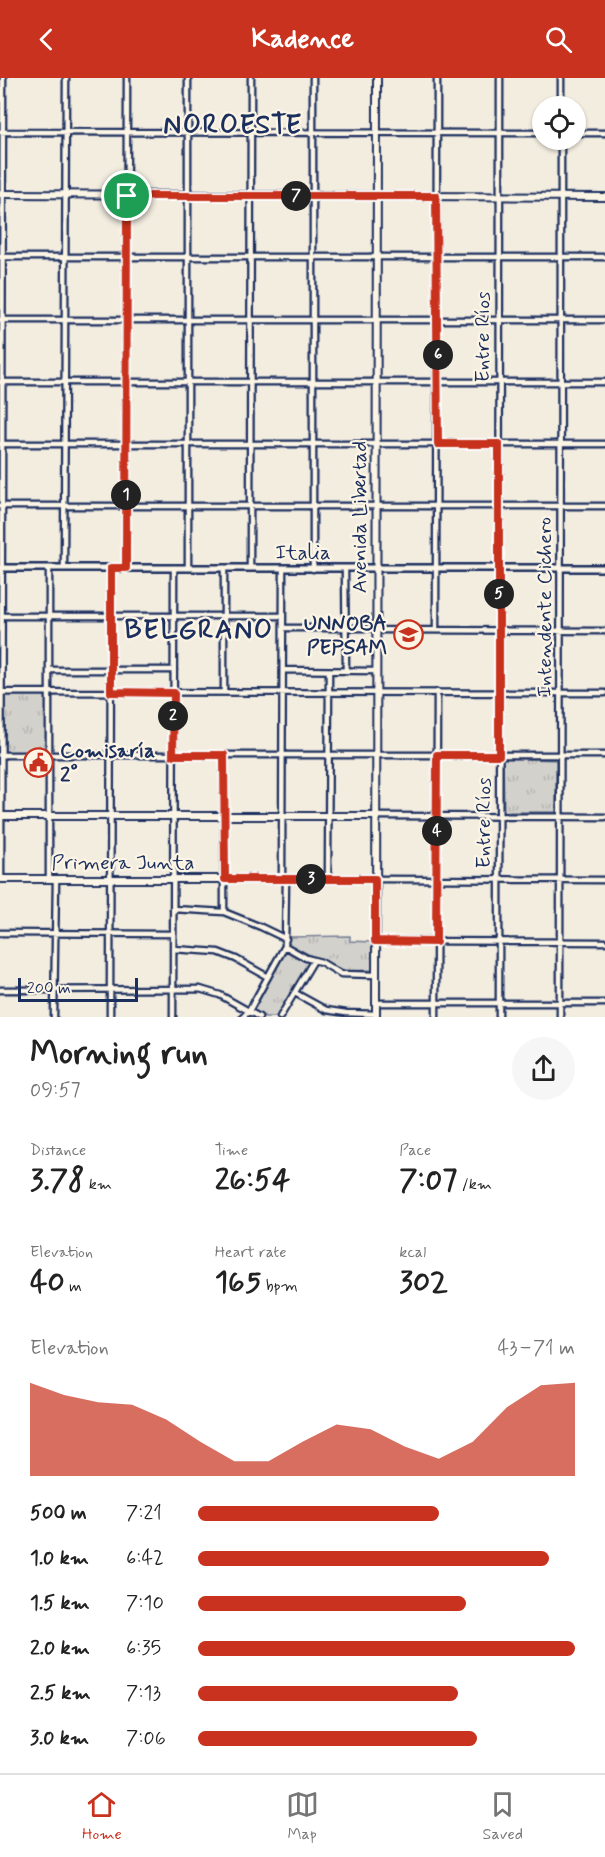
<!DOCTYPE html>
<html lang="en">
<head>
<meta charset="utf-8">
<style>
	:root { --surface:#fff; --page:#f6f6f6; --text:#222; --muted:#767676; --line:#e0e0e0; --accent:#c8321e }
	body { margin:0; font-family:Mynerve,sans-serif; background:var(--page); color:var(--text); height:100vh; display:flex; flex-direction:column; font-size:22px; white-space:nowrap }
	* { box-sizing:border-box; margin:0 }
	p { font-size:20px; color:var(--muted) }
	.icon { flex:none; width:33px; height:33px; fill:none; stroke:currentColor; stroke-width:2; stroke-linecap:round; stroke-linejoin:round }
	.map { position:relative; height:939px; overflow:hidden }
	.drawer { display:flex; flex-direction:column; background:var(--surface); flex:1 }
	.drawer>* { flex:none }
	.buttons { position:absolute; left:532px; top:18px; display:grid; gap:12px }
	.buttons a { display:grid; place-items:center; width:54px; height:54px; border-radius:50%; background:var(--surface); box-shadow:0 2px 4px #0004; font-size:30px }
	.scale { position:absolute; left:18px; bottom:15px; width:120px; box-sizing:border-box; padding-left:6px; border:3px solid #1b2f5e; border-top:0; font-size:16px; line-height:21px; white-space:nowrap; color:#1b2f5e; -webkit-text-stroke:4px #fcf5e5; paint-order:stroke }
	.pin { position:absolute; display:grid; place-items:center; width:51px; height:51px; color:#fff; margin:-26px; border:3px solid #fff; border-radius:50%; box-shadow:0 2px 6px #0007 }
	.km { position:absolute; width:30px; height:30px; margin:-15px; border-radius:50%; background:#222; color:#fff; font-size:16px; line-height:30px; text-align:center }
	.round { display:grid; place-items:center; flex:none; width:63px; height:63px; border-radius:32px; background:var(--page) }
	.head { display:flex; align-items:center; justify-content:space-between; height:102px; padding:0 30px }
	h1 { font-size:33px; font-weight:700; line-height:45px }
	.figures { display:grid; grid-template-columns:repeat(3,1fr); gap:9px; height:102px; padding:6px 30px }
	.figures div { display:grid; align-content:center }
	.figures b { font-size:30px; font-weight:700 }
	.figures small { font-size:16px; font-weight:400 }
	.figures p { font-size:16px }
	.chart { height:168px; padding:12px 30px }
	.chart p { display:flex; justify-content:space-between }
	.chart svg { width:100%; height:108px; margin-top:6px; fill:var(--accent); opacity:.7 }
	ul { padding:0 30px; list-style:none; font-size:20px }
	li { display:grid; grid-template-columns:96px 72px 1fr; align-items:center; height:45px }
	li i { height:15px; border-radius:8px; background:var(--accent) }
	header { display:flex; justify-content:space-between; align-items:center; height:78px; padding:0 30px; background:var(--accent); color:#fff; font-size:27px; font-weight:700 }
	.tabs { display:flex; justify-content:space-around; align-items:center; height:84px; border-top:2px solid var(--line); background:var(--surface); font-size:16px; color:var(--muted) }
	.tabs a { display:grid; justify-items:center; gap:3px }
	.tabs .current { color:var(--accent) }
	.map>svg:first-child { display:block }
	.park { fill:url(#park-tufts); stroke:#778095; stroke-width:1.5 }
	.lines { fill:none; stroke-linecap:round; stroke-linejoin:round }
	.minor-casing { stroke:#1b2f5e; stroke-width:9 }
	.tertiary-casing { stroke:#1b2f5e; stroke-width:10 }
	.secondary-casing { stroke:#1b2f5e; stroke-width:10 }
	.minor { stroke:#fcf5e5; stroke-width:4.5 }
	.tertiary { stroke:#fcf5e5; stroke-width:5 }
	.secondary { stroke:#fcf5e5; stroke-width:6 }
	.route-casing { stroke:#fff; stroke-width:12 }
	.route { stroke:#c8321e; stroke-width:8 }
	.labels { text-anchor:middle; stroke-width:4.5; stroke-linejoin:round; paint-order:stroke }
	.street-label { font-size:21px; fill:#1b2f5e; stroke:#fcf5e5 }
	.poi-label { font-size:21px; font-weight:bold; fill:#1b2f5e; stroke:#fcf5e5; text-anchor:end }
	.district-label { font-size:27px; font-weight:bold; letter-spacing:1.5px; fill:#1b2f5e; stroke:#fcf5e5 }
</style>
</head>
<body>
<header><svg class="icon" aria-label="back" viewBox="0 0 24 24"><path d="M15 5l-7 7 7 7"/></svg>Kadence<svg class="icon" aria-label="search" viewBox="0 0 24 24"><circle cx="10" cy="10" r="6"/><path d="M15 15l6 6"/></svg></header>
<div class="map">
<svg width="605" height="939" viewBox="0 0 605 939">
	<defs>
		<pattern id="park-tufts" width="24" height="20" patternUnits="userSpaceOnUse" patternTransform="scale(1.5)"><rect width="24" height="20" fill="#d3d1cc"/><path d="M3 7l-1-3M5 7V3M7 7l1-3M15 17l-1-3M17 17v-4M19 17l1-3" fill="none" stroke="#b5b4b2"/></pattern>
	</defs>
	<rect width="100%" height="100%" fill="#f3ede0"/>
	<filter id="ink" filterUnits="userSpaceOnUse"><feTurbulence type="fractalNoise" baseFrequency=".0167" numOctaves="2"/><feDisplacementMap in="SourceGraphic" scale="12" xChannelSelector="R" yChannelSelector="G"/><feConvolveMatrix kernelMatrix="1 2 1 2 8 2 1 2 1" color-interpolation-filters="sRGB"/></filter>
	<g filter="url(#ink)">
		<path class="park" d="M 4,617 L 46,617 L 46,674 L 5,674 Z
			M 503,680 L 556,682 L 556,734 L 504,734 Z
			M 350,858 L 350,863 L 372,864 L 373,892 L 342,893 L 288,866 L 288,859 Z
			M 286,873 L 310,886 L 278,939 L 265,939 L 252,931 Z"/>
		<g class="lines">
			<defs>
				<path id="minor" d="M 188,0 L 188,490
					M 313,0 L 313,491
					M 561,0 L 561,28
					M 0,54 L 543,55
					M 576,55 L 605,55
					M 0,179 L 605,179
					M 0,242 L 605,242
					M 0,304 L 605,304
					M 0,366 L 605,366
					M 0,428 L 605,428
					M 64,490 L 66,0
					M 126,490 L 127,0
					M 250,490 L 251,0
					M 345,491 L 346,593
					M 2,538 L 283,538
					M 283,550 L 375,550
					M 375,552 L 605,553
					M 436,552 L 437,0
					M 49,592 L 174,592
					M 283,592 L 375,593
					M 0,614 L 605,615
					M 224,614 L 224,490
					M 0,677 L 605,677
					M 375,738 L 605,739
					M 1,801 L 3,0
					M 49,801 L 49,490
					M 282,801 L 283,490
					M 328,801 L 329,593
					M 375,801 L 605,802
					M 173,831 L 224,834 L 261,849 L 286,861
					M 224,834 L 224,677
					M 0,855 L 173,856
					M 375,863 L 605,864
					M 285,868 L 306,880 L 321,884 L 341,896 L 376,897
					M 173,871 L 218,874 L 236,881 L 268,899
					M 0,912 L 200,911 L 220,917 L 259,939
					M 295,915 L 326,932 L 346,935 L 376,936
					M 376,925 L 605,925
					M 54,939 L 56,801
					M 110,939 L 111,490
					M 173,939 L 174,490
					M 243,939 L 249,933 L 285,868 L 286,801
					M 280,939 L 314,882
					M 436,939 L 437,614
					M 499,939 L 500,0
					M 560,939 L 561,62"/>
				<path id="tertiary" d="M 0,490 L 605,490"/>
				<path id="secondary" d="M 0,116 L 605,119
					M 0,738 L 375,738
					M 0,801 L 375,801
					M 376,939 L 377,0"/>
			</defs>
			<use href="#minor" class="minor-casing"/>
			<use href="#tertiary" class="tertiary-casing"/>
			<use href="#secondary" class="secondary-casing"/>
			<use href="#minor" class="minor"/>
			<use href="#tertiary" class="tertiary"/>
			<use href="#secondary" class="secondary"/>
		</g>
	</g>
	<g class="lines" filter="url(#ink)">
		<defs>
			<path id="route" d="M 127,118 L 436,118 L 438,366 L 499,366 L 499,677 L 437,677 L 436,864 L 375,863 L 375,801 L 225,801 L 224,677 L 173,677 L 174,615 L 111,614 L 111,490 L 126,490 Z"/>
		</defs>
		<use href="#route" class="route-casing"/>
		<use href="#route" class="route"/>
	</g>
	<defs>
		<symbol id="university-ring" viewBox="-11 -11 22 22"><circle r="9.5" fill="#fcf5e5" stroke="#c8321e" stroke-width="1.5"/><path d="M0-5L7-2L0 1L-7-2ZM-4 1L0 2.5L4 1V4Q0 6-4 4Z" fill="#c8321e"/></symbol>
		<symbol id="civic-ring" viewBox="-11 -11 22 22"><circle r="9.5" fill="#fcf5e5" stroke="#c8321e" stroke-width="1.5"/><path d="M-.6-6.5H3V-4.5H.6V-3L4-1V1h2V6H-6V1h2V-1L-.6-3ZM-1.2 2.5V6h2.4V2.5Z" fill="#c8321e"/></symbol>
	</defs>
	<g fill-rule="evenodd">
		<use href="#university-ring" x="392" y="540" width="33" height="33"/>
		<use href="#civic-ring" x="22" y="668" width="33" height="33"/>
	</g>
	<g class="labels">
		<g class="street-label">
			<text transform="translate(482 259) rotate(-90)" y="7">Entre Ríos</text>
			<text transform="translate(359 439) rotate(-90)" y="7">Avenida Libertad</text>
			<text x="303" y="481">Italia</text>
			<text transform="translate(544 529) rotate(-90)" y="7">Intendente Cichero</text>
			<text transform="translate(483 745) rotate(-90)" y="7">Entre Ríos</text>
			<text x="123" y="791">Primera Junta</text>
		</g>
		<g class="poi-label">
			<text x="387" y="552">UNNOBA<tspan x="387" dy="24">PEPSAM</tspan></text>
			<text x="60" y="679" text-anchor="start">Comisaría<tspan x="60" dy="24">2°</tspan></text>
		</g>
		<g class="district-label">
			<text x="233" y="55">NOROESTE</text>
			<text x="199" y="560">BELGRANO</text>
		</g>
	</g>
</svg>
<div class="buttons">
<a><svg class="icon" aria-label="locate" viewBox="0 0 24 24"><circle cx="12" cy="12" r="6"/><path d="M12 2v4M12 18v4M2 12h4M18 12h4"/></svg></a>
</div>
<div class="scale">200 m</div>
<div class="pin" style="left:127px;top:118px;background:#1e9e55"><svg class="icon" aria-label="arrive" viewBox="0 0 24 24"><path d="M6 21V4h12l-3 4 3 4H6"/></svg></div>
<b class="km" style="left:126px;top:417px">1</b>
<b class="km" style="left:173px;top:638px">2</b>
<b class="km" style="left:311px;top:801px">3</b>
<b class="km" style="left:437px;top:753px">4</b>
<b class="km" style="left:499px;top:516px">5</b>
<b class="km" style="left:438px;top:277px">6</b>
<b class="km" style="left:296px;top:118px">7</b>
</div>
<section class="drawer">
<div class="head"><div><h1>Morning run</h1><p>09:57</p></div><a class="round"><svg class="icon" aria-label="share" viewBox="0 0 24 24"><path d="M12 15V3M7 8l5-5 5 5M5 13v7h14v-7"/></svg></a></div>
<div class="figures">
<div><p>Distance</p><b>3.78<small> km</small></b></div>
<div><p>Time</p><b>26:54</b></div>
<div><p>Pace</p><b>7:07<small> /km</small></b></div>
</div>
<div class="figures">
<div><p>Elevation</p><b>40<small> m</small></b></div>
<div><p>Heart rate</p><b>165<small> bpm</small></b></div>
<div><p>kcal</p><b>302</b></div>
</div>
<div class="chart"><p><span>Elevation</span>43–71 m</p>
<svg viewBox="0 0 160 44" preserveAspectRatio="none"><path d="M0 44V6L10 11L20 14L30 15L40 21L50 30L60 38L70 38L80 30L90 23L100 25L110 32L120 37L130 30L140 16L150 7L160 6V44z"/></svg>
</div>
<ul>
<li><b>500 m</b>7:21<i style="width:64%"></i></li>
<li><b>1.0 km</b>6:42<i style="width:93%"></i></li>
<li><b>1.5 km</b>7:10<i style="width:71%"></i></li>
<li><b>2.0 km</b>6:35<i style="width:100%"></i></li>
<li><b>2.5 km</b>7:13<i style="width:69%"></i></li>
<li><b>3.0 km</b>7:06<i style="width:74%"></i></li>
</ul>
</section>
<nav class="tabs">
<a class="current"><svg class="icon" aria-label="home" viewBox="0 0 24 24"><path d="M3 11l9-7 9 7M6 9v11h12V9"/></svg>Home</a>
<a><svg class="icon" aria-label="map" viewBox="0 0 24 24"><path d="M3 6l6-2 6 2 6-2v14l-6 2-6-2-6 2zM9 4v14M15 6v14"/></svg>Map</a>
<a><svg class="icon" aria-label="saved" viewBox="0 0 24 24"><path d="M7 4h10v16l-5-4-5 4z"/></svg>Saved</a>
</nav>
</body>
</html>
